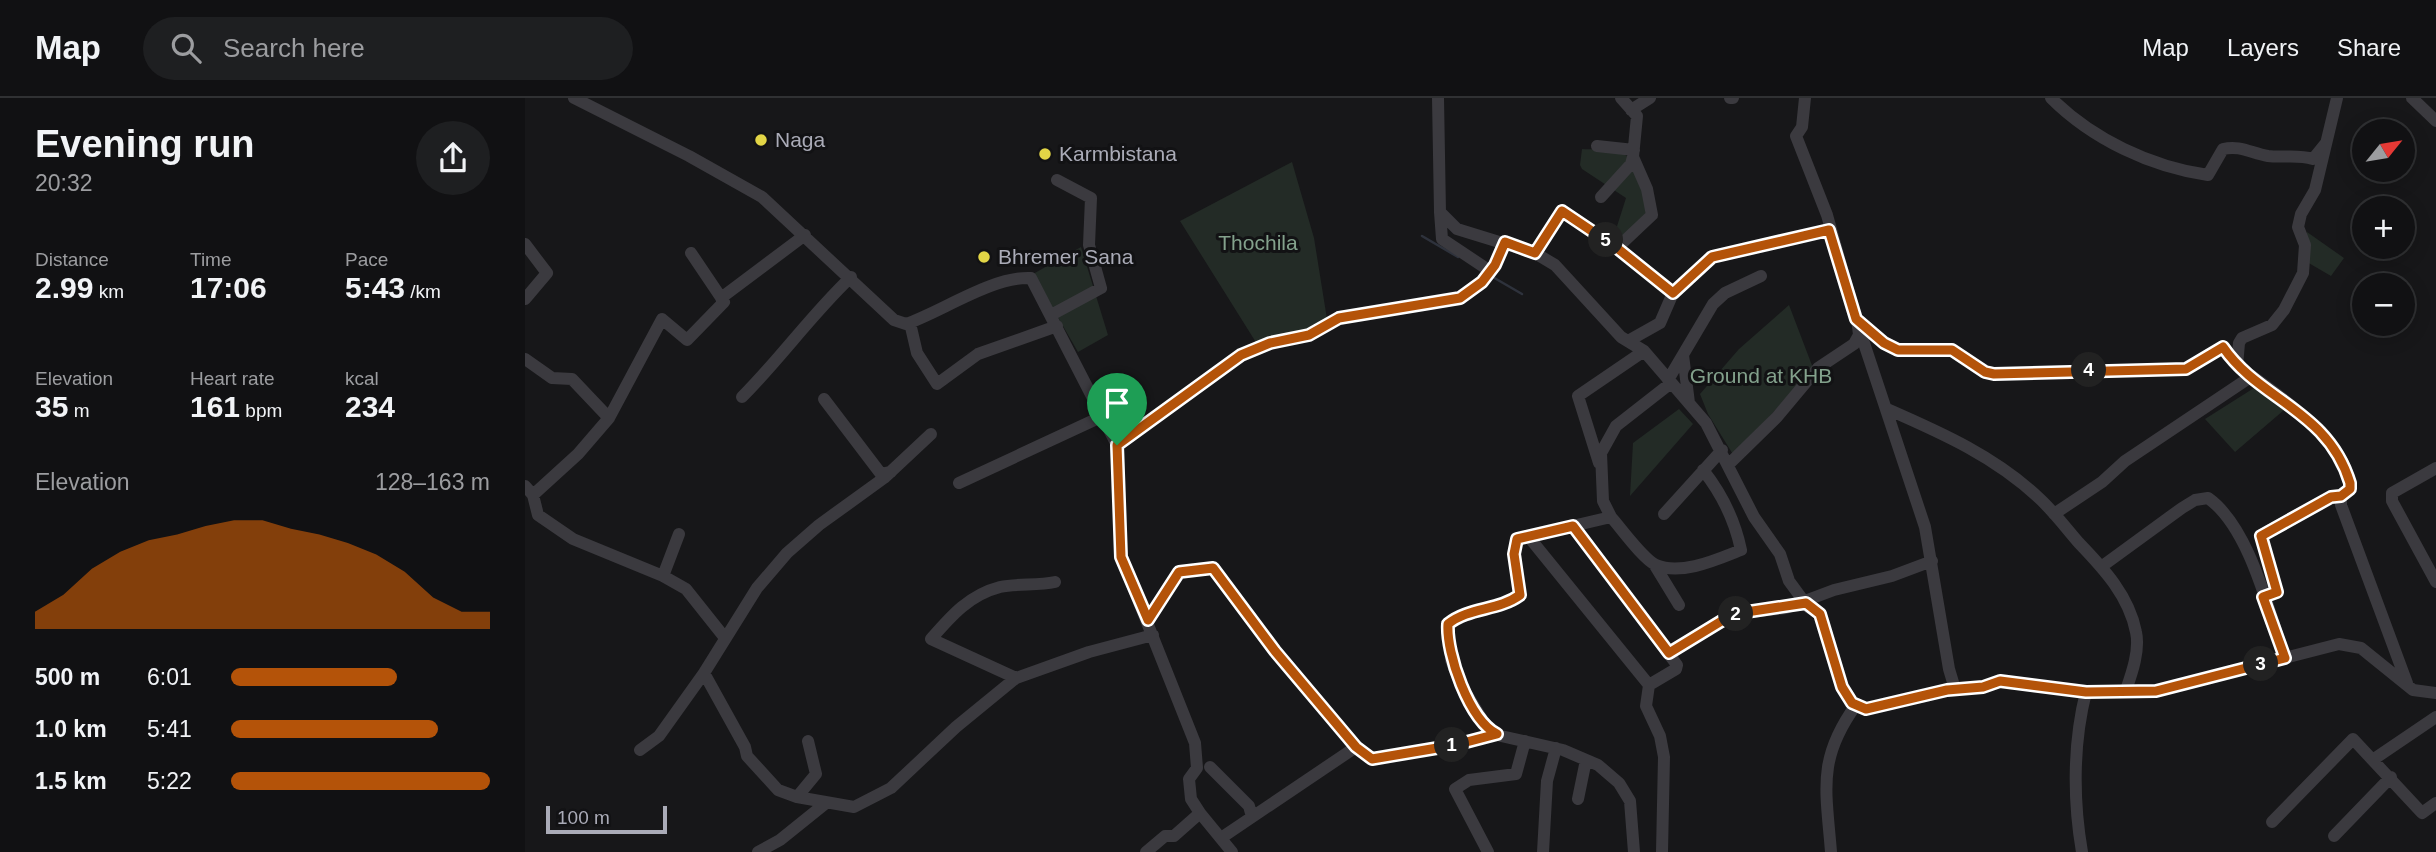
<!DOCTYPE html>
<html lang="en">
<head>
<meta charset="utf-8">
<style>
	:root { --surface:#111113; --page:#1e1f21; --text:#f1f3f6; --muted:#9c9da0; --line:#303133; --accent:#b45309 }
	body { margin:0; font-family:Helvetica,sans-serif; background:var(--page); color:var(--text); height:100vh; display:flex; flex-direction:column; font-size:26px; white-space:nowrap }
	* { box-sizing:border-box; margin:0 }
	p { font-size:23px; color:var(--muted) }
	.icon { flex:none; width:38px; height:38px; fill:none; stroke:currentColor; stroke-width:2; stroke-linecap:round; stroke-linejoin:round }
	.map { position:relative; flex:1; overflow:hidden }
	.side { display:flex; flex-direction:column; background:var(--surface); width:525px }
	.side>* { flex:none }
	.needle { width:46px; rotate:60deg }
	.fabs { position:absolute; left:1827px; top:21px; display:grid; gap:14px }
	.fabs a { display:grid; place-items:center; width:63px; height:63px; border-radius:50%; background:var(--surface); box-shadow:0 4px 18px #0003,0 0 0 2px var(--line); font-size:35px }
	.scale { position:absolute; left:21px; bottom:18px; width:121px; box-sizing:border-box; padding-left:7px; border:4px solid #aaabb7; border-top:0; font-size:19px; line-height:24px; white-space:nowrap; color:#aaabb7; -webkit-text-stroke:5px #121214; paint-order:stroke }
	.pin { position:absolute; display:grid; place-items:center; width:60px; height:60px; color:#fff; margin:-72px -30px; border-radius:50% 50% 50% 0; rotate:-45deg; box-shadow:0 0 7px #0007 }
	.pin .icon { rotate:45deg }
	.km { position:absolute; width:35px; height:35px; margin:-18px; border-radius:50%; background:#222; color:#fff; font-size:19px; line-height:35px; text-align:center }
	.round { display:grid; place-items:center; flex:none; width:74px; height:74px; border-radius:37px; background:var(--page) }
	.summary { display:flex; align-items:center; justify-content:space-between; height:119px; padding:0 35px }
	h1 { font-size:38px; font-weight:800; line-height:52px }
	.metrics { display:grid; grid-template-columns:repeat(3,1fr); gap:10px; height:119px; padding:7px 35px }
	.metrics div { display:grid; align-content:center }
	.metrics b { font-size:30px; font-weight:800 }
	.metrics small { font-size:19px; font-weight:400 }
	.metrics p { font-size:19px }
	.chart { height:196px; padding:14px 35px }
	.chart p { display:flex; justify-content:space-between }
	.chart svg { width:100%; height:126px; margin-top:7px; fill:var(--accent); opacity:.7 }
	ul { padding:0 35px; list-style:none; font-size:23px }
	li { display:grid; grid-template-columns:112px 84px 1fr; align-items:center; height:52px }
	li i { height:18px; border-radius:9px; background:var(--accent) }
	header { display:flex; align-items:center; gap:42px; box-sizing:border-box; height:98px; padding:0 35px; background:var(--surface); border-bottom:2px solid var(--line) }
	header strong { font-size:33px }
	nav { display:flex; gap:38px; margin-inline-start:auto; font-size:24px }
	.search { width:490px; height:63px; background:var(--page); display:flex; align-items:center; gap:18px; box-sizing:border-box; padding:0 24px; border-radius:38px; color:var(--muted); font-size:26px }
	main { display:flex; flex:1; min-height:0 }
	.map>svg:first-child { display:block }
	.green { fill:#232b26 }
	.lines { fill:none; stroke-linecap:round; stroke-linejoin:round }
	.stream { stroke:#2e323c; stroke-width:2.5 }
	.minor { stroke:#3b3a3f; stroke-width:12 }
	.route-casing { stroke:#fff; stroke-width:14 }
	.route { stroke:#b45309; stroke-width:9 }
	.poi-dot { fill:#e2d546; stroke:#121214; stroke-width:2.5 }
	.labels { text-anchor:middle; stroke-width:6; stroke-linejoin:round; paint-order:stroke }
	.poi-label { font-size:21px; fill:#aaabb7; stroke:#121214; text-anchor:start }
	.park-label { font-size:21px; fill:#83a18c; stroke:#121214 }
</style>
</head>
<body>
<header>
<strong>Map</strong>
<div class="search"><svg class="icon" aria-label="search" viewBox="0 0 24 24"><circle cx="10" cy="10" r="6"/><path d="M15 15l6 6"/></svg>Search here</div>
<nav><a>Map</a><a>Layers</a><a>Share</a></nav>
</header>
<main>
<section class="side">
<div class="summary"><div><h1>Evening run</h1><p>20:32</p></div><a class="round"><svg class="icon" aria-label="share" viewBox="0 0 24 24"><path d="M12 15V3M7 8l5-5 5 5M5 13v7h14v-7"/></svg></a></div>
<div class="metrics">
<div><p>Distance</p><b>2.99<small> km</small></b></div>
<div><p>Time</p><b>17:06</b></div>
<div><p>Pace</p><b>5:43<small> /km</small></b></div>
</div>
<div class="metrics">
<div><p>Elevation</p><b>35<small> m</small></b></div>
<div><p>Heart rate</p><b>161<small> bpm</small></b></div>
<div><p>kcal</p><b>234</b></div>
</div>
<div class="chart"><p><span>Elevation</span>128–163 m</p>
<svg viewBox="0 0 160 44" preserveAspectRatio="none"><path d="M0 44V38L10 32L20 23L30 17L40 13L50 11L60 8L70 6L80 6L90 9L100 11L110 14L120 18L130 24L140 33L150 38L160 38V44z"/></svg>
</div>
<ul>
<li><b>500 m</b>6:01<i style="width:64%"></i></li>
<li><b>1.0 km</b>5:41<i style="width:80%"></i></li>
<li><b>1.5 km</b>5:22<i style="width:100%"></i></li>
</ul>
</section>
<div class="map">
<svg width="1911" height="754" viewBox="0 0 1911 754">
	<rect width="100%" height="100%" fill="#171719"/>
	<path class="green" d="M 1057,51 C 1073,52 1095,49 1106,62 L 1125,112 L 1097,142 L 1087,144 L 1101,100 L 1057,71 L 1055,67 Z
		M 767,64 L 789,140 L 802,221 L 789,231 L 732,246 L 655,123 Z
		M 1782,134 L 1819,160 L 1806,178 L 1782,164 Z
		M 556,149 L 583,237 L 553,254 L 508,176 Z
		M 1264,207 L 1288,270 L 1209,358 L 1183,316 L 1175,296 L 1214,251 Z
		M 1729,290 L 1759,312 L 1710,354 L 1680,321 Z
		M 1154,311 L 1168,326 L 1105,398 L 1108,345 Z"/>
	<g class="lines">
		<path class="stream" d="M 897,138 L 933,159
			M 966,178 L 997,196"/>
		<path class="minor" d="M 49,0 L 164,58 L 237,99 L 369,222 L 381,226 C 418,213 468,178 506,180 L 592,347 L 596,459 L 670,645 L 672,670 L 664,681 L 666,701 L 675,715 L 707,754
			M 913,0 L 915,114 L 932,131 L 1010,155 L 1030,167 L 1096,239 L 1119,253 L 1181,325 L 1229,419 L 1255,456 L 1264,483 L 1283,509 L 1295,516 L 1317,589 L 1327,605 L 1341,611 L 1422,592 L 1458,589 L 1475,583 L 1561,594 L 1631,593 L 1814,546 L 1836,550 L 1888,592 L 1911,595
			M 1205,0 L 1208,0
			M 1280,0 L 1277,29 L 1271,38 L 1302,117 L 1331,221 L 1400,429 L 1424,571 L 1430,591
			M 1526,0 C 1567,41 1626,69 1683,77 L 1698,51 C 1715,47 1726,55 1743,58 C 1758,60 1772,56 1788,61 L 1801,45
			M 1887,0 L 1911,23
			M 1106,12 L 1125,0
			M 1072,48 L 1109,52
			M 1076,99 L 1106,66 L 1108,59
			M 915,114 L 917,141 L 965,173
			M 0,146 L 22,175 L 0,201
			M 1092,150 L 1127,117 L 1122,91 L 1108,59 L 1112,18 L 1096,0
			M 1010,155 L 1037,113 L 1092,150 L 1148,195 L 1187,159 L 1304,132
			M 196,200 L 280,137
			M 526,217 L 576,190 L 564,147 L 566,100 L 532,82
			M 1331,221 L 1359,245 L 1373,252 L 1427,252 L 1459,274 L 1469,276 L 1661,271 L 1698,249 L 1712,268 L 1727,278 L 1600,363 L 1577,384 L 1529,416
			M 385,225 L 392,255 L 412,286 L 453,256 L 532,228
			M 1103,243 L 1135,225 L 1148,195
			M 1158,257 L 1164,305
			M 0,261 L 27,280 L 47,281 L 84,320
			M 1712,268 L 1714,245 L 1717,240 L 1747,227 L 1759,212 L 1778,175 L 1780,147 L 1773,129 L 1776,116 L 1790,92 L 1812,0
			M 1727,278 C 1759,301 1825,347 1825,391 L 1816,399 L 1816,407 L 1882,585
			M 1143,282 L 1188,206 L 1200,195 L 1236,178
			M 217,299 C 256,260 286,217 326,179
			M 299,301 L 356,376 L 366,374
			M 1362,311 C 1417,335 1471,359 1515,401 C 1529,414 1541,430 1554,445 C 1579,471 1604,498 1611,534 C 1615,552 1607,575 1601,592
			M 592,347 L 716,257 L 745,245 L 784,237 L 814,220 L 935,200 L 957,184 L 970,167 L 980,144
			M 1074,365 L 1053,298 L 1119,253
			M 1204,366 L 1252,319 L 1293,270 L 1329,246 L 1334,237 L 1333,228
			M 1911,370 L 1867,395 L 1867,403 L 1911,484
			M 434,385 L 578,318
			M 0,388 L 8,397 L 13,417 L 48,441 L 138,478 L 161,491 L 200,540
			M 8,397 L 53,356 L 84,320 L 137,221 L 162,242 L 199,204 L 166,155
			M 1139,416 L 1197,352
			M 1086,419 C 1096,430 1118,461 1131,467 C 1156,478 1193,461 1216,452 C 1210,423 1197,396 1178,372
			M 1048,428 L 1152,567 L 1151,571 L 1124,587 L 1121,608 L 1135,638 L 1139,659 L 1137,754
			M 1003,438 L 1124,587
			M 1129,466 L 1154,507
			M 1576,469 L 1657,410 L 1670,402 L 1683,400 C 1725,430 1743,512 1760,560
			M 138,478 L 154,436
			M 1738,499 L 1752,494 L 1736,437 L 1806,399 L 1816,399
			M 623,522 L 654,474 L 688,470 L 750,553 L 831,649
			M 1144,555 L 1208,516 L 1261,510 L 1309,492 L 1367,478 L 1407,463
			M 179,575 L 220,649 L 222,658 L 253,692 L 272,699 L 329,709 L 366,690 L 431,629 L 491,580 L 564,554 L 628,537
			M 491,580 L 406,541 C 426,518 444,497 475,489 C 493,485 512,488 530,484
			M 115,652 L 134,638 L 179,575 L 232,490 L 262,455 L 294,427 L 359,380 L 406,336
			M 1849,661 L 1911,619
			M 685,669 L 724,708 L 727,719
			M 272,699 L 291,676 L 283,643
			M 1053,701 L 1061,662
			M 1747,724 L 1828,641 L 1897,715 L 1911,705
			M 1809,738 L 1866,679
			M 696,740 L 831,649 L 847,661 L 930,647 L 972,636
			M 233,754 L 255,742 L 301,705
			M 621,754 L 640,738 L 649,738 L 675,715
			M 963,754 L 930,691 L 944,682 L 991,676 L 1000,643
			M 1018,754 L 1022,683 L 1031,650
			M 1109,754 L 1105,703 L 1094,685 L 1073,667 L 1038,652 L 976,638 L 963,631 L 935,585 L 926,562 L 923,526 C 944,509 973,513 995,497 L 989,456 L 992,441 L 1086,419 L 1078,403 L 1076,355 L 1091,328 L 1146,285
			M 1306,754 C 1301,691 1292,661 1331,607
			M 1557,754 C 1548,702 1548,645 1561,594"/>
	</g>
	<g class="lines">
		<defs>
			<path id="route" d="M 1037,113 L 1092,150 L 1148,195 L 1187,159 L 1304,132 L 1331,221 L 1359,245 L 1373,252 L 1427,252 L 1460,274 L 1469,276 L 1661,271 L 1698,249 C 1734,302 1803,312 1825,385 L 1825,391 L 1816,398 L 1806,399 L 1736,438 L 1752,494 L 1738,499 L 1760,560 L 1631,593 L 1561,594 L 1475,583 L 1458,589 L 1422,592 L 1341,611 L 1327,605 L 1317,589 L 1295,516 L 1281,505 L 1208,516 L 1144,555 L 1048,428 L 992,441 L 989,456 L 995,497 C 973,513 944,509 923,526 C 921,555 944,622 972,636 L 930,647 L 847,661 L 831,649 L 750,553 L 688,470 L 654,474 L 623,522 L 596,459 L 592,347 L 716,257 L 745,245 L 784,237 L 814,220 L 935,200 L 957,184 L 970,167 L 980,144 L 1010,155 Z"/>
		</defs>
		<use href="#route" class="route-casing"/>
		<use href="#route" class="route"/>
	</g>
	<g class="poi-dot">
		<circle cx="236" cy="42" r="7"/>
		<circle cx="520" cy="56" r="7"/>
		<circle cx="459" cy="159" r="7"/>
	</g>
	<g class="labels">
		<g class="poi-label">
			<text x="250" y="49">Naga</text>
			<text x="534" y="63">Karmbistana</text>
			<text x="473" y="166">Bhremer Sana</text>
		</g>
		<g class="park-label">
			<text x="733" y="152">Thochila</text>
			<text x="1236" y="285">Ground at KHB</text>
		</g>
	</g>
</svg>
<div class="fabs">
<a><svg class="needle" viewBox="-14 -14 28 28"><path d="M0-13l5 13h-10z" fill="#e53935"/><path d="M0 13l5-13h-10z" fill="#9c9da0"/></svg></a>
<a>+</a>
<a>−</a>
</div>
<div class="scale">100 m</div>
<div class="pin" style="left:592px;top:347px;background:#1e9e55"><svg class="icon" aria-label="arrive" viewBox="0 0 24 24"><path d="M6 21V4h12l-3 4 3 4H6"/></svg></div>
<b class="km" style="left:927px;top:647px">1</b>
<b class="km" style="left:1211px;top:516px">2</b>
<b class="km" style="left:1736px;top:566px">3</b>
<b class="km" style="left:1564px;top:272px">4</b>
<b class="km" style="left:1081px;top:142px">5</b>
</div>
</main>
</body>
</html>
